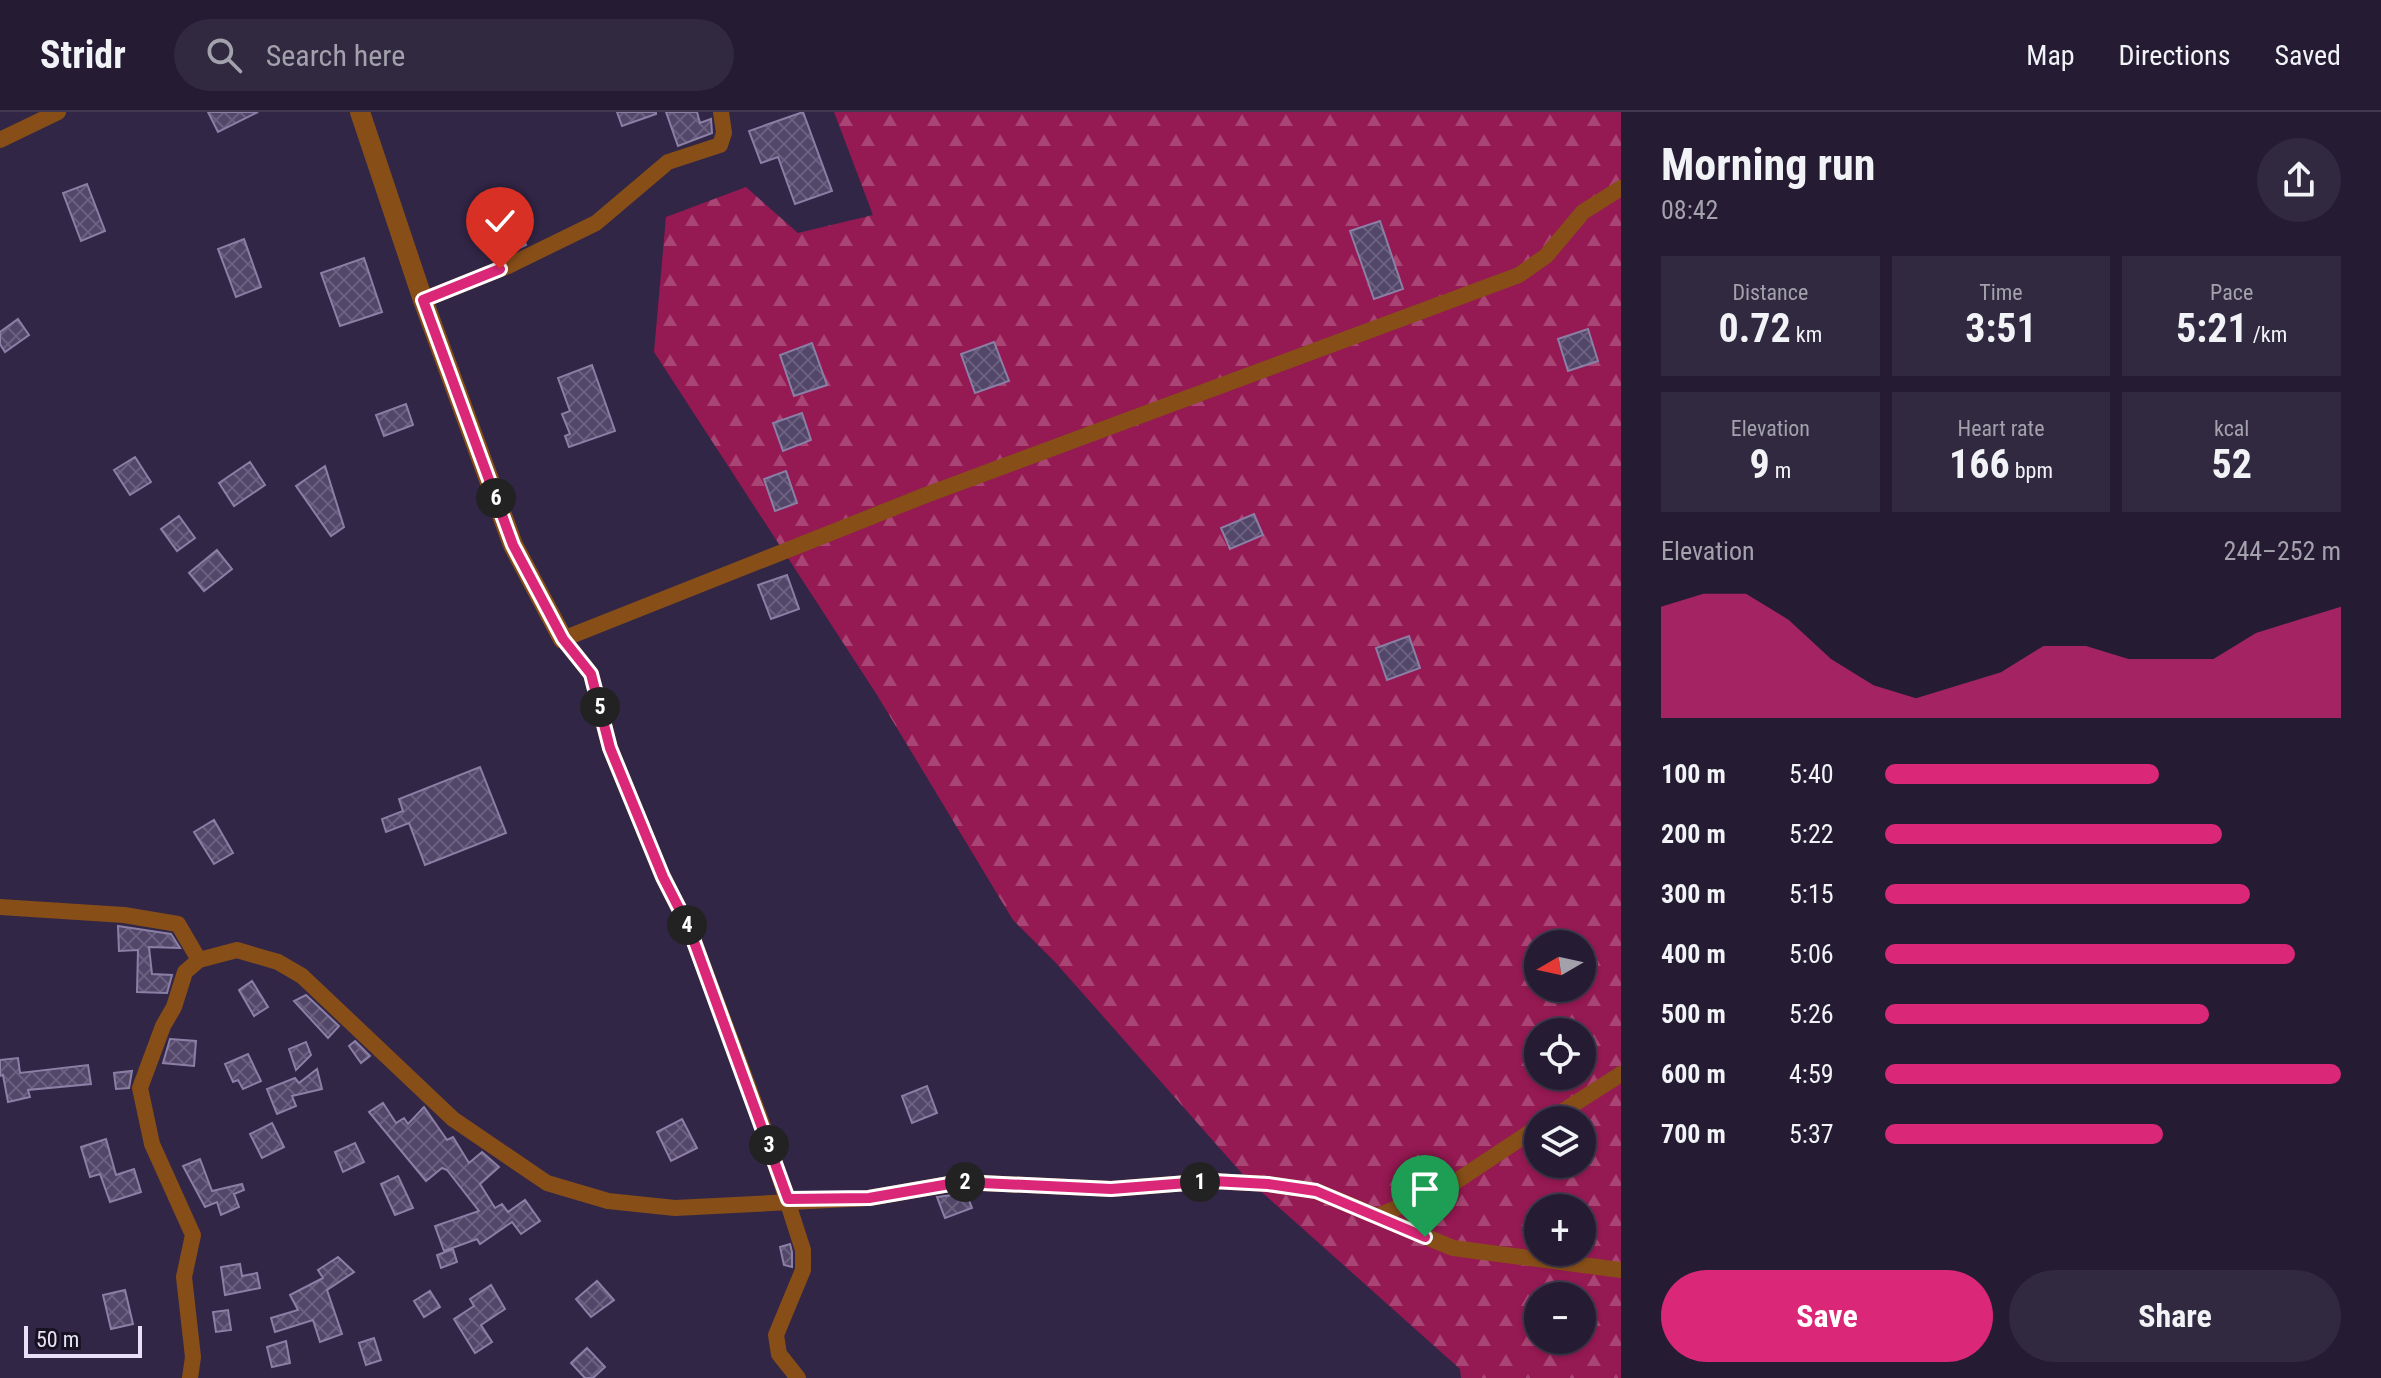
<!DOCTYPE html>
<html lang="en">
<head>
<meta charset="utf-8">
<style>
	:root { --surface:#251c34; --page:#312940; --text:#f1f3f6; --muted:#a3a1ac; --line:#423a4f; --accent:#db2777 }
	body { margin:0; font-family:"Roboto Condensed",sans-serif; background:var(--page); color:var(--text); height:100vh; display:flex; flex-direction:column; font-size:30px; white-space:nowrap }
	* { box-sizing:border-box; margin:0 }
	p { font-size:26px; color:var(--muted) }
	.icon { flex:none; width:44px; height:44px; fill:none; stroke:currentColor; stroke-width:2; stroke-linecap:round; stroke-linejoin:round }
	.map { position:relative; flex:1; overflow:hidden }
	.side { display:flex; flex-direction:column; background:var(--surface); width:760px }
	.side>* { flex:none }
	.needle { width:52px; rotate:261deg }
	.fabs { position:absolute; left:1524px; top:818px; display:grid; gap:16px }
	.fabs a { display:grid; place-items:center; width:72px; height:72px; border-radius:50%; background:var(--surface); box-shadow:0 2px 6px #0004,0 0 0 2px var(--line); font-size:40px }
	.scale { position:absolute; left:24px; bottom:20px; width:118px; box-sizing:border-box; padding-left:8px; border:4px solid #e7e0f6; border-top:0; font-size:22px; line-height:28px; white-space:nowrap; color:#e7e0f6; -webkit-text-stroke:6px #171221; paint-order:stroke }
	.pin { position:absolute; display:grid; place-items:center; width:68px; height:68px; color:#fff; margin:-82px -34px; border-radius:50% 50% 50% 0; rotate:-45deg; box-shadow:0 0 8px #0007 }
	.pin .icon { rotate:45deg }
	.km { position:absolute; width:40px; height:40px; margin:-20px; border-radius:50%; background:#222; color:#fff; font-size:22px; line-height:40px; text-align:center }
	.round { display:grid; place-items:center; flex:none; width:84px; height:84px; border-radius:42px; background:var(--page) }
	.overview { display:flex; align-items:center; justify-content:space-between; height:136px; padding:0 40px }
	h1 { font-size:44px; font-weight:700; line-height:60px }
	.figures { display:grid; grid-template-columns:repeat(3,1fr); gap:12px; height:136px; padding:8px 40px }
	.figures div { display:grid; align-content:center; border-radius:0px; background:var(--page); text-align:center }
	.figures b { font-size:40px; font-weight:700 }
	.figures small { font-size:22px; font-weight:400 }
	.figures p { font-size:22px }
	.chart { height:224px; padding:16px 40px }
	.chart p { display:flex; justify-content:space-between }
	.chart svg { width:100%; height:144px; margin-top:8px; fill:var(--accent); opacity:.7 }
	.primary-button { display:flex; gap:16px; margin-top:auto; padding:16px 40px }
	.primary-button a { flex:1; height:92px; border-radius:48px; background:var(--accent); color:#fff; font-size:32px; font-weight:700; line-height:92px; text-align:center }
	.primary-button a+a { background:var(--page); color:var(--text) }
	ul { padding:0 40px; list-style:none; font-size:26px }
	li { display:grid; grid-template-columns:128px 96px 1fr; align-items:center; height:60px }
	li i { height:20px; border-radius:10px; background:var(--accent) }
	header { display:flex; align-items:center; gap:48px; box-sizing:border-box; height:112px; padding:0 40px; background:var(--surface); border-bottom:2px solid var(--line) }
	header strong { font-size:38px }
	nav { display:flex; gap:44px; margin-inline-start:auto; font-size:28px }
	.search { width:560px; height:72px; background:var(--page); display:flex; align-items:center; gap:20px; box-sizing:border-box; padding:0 28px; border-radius:44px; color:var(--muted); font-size:30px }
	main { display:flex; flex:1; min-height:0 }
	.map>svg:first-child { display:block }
	.forest { fill:url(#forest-firs); fill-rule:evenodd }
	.building { fill:url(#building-cross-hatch); stroke:#8b7fa6; stroke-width:2 }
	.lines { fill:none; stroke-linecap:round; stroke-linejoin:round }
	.minor { stroke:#874e18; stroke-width:16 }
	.tertiary { stroke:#874e18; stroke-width:20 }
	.route-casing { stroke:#fff; stroke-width:16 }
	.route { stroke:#db2777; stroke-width:10 }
</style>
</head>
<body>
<header>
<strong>Stridr</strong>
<div class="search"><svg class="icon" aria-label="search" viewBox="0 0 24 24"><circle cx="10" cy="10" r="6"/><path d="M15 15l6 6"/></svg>Search here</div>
<nav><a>Map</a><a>Directions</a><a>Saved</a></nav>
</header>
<main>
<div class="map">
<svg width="1621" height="1266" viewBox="0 0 1621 1266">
	<defs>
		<pattern id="forest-firs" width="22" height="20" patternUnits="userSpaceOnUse" patternTransform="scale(2)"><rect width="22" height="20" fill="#951952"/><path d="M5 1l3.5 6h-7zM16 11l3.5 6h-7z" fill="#a94574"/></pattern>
		<pattern id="building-cross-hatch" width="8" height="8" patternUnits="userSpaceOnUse" patternTransform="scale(2)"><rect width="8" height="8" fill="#524669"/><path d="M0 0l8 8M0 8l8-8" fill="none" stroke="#6b607f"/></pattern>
	</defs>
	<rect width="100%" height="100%" fill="#312646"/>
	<path class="forest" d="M 834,0 L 1621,0 L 1621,1266 L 1461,1266 L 1460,1257 L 1246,1066 L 1055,850 L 1013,808 L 877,583 L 654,240 L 666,105 L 746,75 L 798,121 L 873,103 ZM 1538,832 L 1582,832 L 1582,876 L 1538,876 ZM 1538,920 L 1582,920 L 1582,964 L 1538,964 ZM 1538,1008 L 1582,1008 L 1582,1052 L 1538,1052 ZM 1538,1096 L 1582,1096 L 1582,1140 L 1538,1140 ZM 1538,1184 L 1582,1184 L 1582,1228 L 1538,1228 Z"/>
	<path class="building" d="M 208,0 L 258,0 L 218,20 Z
		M 617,0 L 656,0 L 656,2 L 622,14 Z
		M 666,0 L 697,0 L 700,11 L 711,7 L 712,21 L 678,34 Z
		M 803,0 L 832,79 L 795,92 L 778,45 L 761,51 L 749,19 Z
		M 87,72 L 105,119 L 81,129 L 63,81 Z
		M 509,86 L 526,133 L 497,146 L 480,96 Z
		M 1380,109 L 1403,177 L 1374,187 L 1350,119 Z
		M 244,127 L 261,175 L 236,185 L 218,137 Z
		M 364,146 L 382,200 L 340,214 L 321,161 Z
		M 18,207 L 29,223 L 5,240 L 0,232 L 0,220 Z
		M 1588,217 L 1598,249 L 1568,259 L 1558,227 Z
		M 994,230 L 1009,269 L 975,281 L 961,242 Z
		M 812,231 L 827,273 L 794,284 L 780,243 Z
		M 592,253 L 615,319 L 569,335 L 565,324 L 570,322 L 562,302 L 570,299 L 558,266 Z
		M 406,292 L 413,313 L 384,324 L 376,303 Z
		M 802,301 L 811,328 L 783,339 L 773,311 Z
		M 135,345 L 151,370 L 130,383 L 114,358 Z
		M 250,350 L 265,373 L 234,394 L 219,371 Z
		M 325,354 L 344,415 L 331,424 L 296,374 Z
		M 786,359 L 797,391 L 775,399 L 764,367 Z
		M 1254,402 L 1263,423 L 1230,437 L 1221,416 Z
		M 179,404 L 195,426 L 177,439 L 161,417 Z
		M 217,438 L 232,457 L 204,479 L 189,461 Z
		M 787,463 L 799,497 L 771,507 L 758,473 Z
		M 1409,524 L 1420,556 L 1387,568 L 1376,536 Z
		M 480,655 L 506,721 L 425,753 L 409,711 L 386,720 L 382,707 L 403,699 L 399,687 Z
		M 214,708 L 233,741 L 214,752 L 194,720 Z
		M 118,814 L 171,822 L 180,836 L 149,835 L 152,862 L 172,863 L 167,881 L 137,880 L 138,838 L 119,839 Z
		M 252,869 L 268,895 L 254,904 L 239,878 Z
		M 306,883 L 339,914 L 328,926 L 294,889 Z
		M 170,927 L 196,929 L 194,954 L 163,951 Z
		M 355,929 L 370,944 L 361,951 L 349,934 Z
		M 306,930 L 311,943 L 296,958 L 289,937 Z
		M 248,942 L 261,969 L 243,977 L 238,968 L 233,970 L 225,952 Z
		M 18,946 L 20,961 L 88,953 L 91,972 L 28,978 L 30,985 L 8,990 L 3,963 L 0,964 L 0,948 Z
		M 317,957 L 322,977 L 292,984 L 296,994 L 277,1002 L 267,977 L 295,966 L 299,971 Z
		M 132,959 L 129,976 L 116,977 L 114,961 Z
		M 927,974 L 937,1001 L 912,1011 L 902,984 Z
		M 383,991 L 396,1011 L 404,1006 L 408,1012 L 424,995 L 447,1028 L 453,1025 L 469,1051 L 482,1040 L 499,1055 L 480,1072 L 495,1096 L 502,1092 L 508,1100 L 525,1088 L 540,1109 L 521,1122 L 512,1110 L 480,1132 L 477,1127 L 444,1139 L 435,1114 L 479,1099 L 447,1058 L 442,1056 L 426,1069 L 369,1000 Z
		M 682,1007 L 697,1036 L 671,1049 L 657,1020 Z
		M 272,1011 L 284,1035 L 262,1046 L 250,1022 Z
		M 106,1027 L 116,1063 L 134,1057 L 141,1080 L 110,1090 L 100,1062 L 90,1065 L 81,1035 Z
		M 355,1031 L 364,1050 L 343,1060 L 335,1040 Z
		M 200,1047 L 212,1079 L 242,1072 L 244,1078 L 234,1082 L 239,1095 L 221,1103 L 217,1090 L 205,1095 L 183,1054 Z
		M 398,1064 L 413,1096 L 395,1103 L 381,1072 Z
		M 966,1081 L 972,1096 L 945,1106 L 937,1085 Z
		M 790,1132 L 792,1140 L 792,1155 L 784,1153 L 780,1135 Z
		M 453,1137 L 457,1150 L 441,1156 L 437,1143 Z
		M 338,1145 L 354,1160 L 327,1178 L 342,1222 L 320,1230 L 313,1208 L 275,1220 L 271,1206 L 298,1198 L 290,1183 L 323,1166 L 318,1158 Z
		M 240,1152 L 242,1164 L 257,1161 L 260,1176 L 225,1183 L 221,1155 Z
		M 597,1169 L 614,1188 L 591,1205 L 576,1187 Z
		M 491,1173 L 505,1197 L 481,1213 L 492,1230 L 475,1241 L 454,1207 L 474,1194 L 470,1187 Z
		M 125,1178 L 133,1212 L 111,1217 L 103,1183 Z
		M 430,1179 L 440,1195 L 424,1205 L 414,1189 Z
		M 228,1198 L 231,1218 L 216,1220 L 213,1200 Z
		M 374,1226 L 381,1248 L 366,1253 L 359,1231 Z
		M 286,1229 L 290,1251 L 272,1255 L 267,1235 Z
		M 587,1236 L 605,1255 L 593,1266 L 585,1266 L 571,1251 Z"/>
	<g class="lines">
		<path class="minor" d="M 0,28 L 58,0
			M 423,188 L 508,154 L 596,111 L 668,50 L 720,33 L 724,21 L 721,0
			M 0,795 L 124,803 L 178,812 L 199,848 L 237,838 L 278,850 L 302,864 L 453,1007 L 547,1071 L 608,1089 L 675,1096 L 869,1086 L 961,1070 L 1111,1077 L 1213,1069 L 1268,1072 L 1316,1079 L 1453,1136 L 1621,1158
			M 1549,1008 L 1621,962
			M 1380,1103 L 1452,1072 L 1538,1015
			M 190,1266 L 193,1245 L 184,1165 L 193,1123 L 152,1032 L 140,976 L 163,914 L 174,895 L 185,860 L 199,848
			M 798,1266 L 779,1242 L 776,1223 L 803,1158 L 803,1138 L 764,1017 L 689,816 L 663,765 L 610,636 L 591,562 L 563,527 L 926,383 L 1519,163 L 1546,144 L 1583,100 L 1621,76"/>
		<path class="tertiary" d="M 360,0 L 423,188 L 513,433 L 563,527"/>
	</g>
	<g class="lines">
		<defs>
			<path id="route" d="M 500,157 L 423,188 L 513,433 L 563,527 L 591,562 L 610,636 L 663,765 L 689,816 L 788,1087 L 869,1086 L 961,1070 L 1111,1077 L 1213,1069 L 1268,1072 L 1316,1079 L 1425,1125"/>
		</defs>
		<use href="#route" class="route-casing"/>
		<use href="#route" class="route"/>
	</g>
</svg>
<div class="fabs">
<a><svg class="needle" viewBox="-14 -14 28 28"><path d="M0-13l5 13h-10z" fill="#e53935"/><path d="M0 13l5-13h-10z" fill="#a3a1ac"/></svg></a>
<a><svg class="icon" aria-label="locate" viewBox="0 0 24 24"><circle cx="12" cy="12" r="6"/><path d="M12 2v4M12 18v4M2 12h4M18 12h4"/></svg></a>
<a><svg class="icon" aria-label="layers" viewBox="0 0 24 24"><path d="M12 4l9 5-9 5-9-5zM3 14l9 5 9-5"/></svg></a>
<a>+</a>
<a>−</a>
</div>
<div class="scale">50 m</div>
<div class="pin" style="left:1425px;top:1125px;background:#1e9e55"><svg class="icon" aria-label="arrive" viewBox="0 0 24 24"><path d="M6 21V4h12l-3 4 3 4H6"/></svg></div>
<div class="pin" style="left:500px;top:157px;background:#d93025"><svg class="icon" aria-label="check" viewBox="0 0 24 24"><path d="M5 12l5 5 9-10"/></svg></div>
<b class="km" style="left:1200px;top:1070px">1</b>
<b class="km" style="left:965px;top:1070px">2</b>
<b class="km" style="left:769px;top:1033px">3</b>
<b class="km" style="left:687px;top:813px">4</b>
<b class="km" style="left:600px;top:595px">5</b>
<b class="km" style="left:496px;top:386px">6</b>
</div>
<section class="side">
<div class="overview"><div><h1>Morning run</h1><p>08:42</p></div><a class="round"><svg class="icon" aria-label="share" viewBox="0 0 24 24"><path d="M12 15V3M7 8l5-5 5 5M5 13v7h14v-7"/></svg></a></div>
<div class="figures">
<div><p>Distance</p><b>0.72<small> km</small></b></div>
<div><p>Time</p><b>3:51</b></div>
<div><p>Pace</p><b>5:21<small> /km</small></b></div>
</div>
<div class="figures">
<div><p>Elevation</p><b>9<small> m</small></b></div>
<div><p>Heart rate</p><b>166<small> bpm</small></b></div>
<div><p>kcal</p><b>52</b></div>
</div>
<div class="chart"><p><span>Elevation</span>244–252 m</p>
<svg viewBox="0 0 160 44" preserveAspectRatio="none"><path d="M0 44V10L10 6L20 6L30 14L40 26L50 34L60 38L70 34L80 30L90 22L100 22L110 26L120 26L130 26L140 18L150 14L160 10V44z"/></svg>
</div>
<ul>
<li><b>100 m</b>5:40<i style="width:60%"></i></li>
<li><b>200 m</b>5:22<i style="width:74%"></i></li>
<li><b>300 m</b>5:15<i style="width:80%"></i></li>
<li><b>400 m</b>5:06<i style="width:90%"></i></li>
<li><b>500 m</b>5:26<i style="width:71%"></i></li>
<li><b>600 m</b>4:59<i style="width:100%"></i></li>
<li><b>700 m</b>5:37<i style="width:61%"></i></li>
</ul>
<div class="primary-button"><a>Save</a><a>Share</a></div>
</section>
</main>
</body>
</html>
